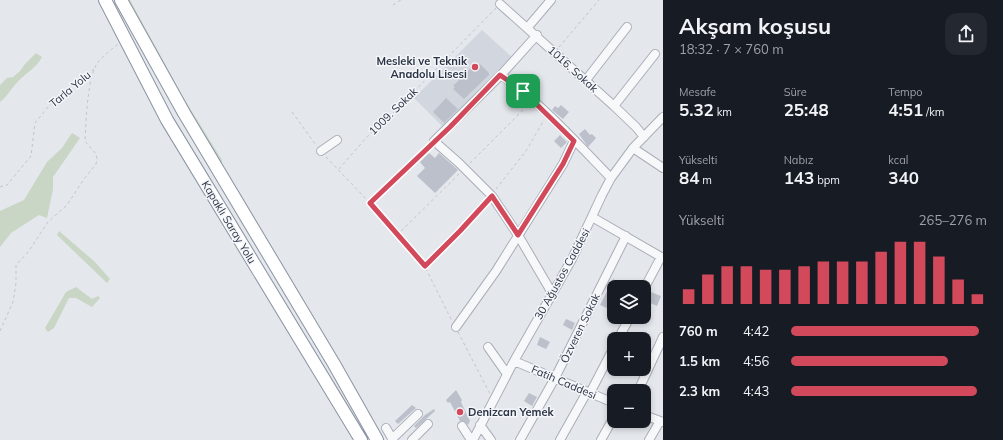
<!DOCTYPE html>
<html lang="tr">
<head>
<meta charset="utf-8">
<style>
	:root { --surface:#171b24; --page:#242831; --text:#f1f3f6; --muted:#9ea1a6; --accent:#d1495b }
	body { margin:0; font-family:Mulish,sans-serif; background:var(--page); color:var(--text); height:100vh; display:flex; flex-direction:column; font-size:15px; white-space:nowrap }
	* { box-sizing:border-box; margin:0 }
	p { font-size:13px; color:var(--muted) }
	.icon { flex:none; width:22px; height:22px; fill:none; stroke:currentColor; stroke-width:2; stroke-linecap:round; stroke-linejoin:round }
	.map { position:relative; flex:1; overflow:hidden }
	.panel { display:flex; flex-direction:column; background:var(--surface); width:340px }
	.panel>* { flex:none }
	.fabs { position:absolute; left:607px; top:280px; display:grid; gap:8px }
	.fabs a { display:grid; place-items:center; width:44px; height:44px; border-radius:8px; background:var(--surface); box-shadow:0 2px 6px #0003; font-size:20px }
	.pin { position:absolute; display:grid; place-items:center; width:34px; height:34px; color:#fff; margin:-17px; border-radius:8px; box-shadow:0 2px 6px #0006 }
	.round { display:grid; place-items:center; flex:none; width:42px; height:42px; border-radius:12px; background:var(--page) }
	.head { display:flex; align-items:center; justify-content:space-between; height:68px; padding:0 16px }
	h1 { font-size:22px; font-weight:700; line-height:30px }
	.figures { display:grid; grid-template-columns:repeat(3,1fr); gap:6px; height:68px; padding:4px 16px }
	.figures div { display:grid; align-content:center }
	.figures b { font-size:17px; font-weight:700 }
	.figures small { font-size:11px; font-weight:400 }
	.figures p { font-size:11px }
	.chart { height:112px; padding:8px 16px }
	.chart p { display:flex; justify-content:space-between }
	.chart svg { width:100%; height:72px; margin-top:4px; stroke:var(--accent); stroke-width:6 }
	ul { padding:0 16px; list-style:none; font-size:13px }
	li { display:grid; grid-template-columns:64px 48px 1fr; align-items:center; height:30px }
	li i { height:10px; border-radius:5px; background:var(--accent) }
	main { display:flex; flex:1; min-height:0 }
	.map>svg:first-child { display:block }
	.built { fill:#d2d6de }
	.green { fill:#c9d6c5 }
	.building { fill:#bbc0ca }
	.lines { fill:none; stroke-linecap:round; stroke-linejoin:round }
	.minor-casing { stroke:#a9aeb7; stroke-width:10 }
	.highway-casing { stroke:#8b94a3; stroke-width:14 }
	.path { stroke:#c2c5cb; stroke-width:1; stroke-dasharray:3 3; stroke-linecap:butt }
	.minor { stroke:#f7f8fa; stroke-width:8 }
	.highway { stroke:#fff; stroke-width:12 }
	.route-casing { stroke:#fff; stroke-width:8 }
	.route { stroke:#d1495b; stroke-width:5 }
	.poi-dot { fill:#d1495b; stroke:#f4f6f9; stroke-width:1.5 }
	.labels { text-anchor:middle; stroke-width:3; stroke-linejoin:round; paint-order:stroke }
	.poi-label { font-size:11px; font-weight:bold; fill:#2b3445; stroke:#f4f6f9; text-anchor:end }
	.street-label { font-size:11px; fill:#2b3445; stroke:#f4f6f9 }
</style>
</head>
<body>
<main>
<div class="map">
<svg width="663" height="440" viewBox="0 0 663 440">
	<rect width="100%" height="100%" fill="#e4e7ec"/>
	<path class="built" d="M 482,30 L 513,58 L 444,128 L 414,98 Z"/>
	<path class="green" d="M 125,0 L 130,0 L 183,97 L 222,160 L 222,166 L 231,190 Z
		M 36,53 L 42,57 C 36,69 23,74 15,85 C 9,91 7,97 0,102 L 0,85 L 7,78 L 13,77 L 20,71 L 25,64 Z
		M 72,133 L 80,138 L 53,177 L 53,189 L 47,218 L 39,215 L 11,233 L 0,247 L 0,211 L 24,200 L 47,162 L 62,148 Z
		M 59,231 L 95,262 L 110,279 L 107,283 L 57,235 Z
		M 76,287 L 92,299 L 98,296 L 100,298 L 92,307 L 76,298 L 69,298 L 54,328 L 48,332 L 45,328 L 66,292 Z"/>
	<path class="building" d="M 476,63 L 479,65 L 480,64 L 489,73 L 489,75 L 464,99 L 453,89 L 455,87 L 453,86 Z
		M 446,98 L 458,109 L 444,123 L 433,112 Z
		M 561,105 L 569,112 L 563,119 L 552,110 L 555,106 L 558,108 Z
		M 585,129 L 590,135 L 592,134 L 596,138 L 588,147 L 579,134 Z
		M 560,135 L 567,142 L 561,148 L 554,141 Z
		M 429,153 L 435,158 L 439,153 L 458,170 L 435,193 L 417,176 L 425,168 L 420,162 Z
		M 614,278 L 614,305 L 611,310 L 600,305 Z
		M 651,292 L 661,296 L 657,306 L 646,301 Z
		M 566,319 L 575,323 L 572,330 L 563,325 Z
		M 540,337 L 550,342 L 546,349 L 537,345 Z
		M 456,390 L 462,400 L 461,402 L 470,421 L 468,425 L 464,421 L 460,421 L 450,402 L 448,403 L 446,400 Z
		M 529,393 L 537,397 L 532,406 L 524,401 Z
		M 412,405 L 416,408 L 398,424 L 395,421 Z
		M 434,409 L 435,411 L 416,428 L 414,426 L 425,415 Z"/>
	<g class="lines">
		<defs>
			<path id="minor" d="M 500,4 L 614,106 L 636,127 L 644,137
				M 528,27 L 551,0
				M 537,35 L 501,75 L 434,141 L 459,163 L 492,196 L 518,235 L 552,293
				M 501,75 C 542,104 576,142 611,178
				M 586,80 L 627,27
				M 614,106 L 655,54
				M 633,148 L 663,168
				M 321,151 L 337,140
				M 592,217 L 663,258
				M 644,289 L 661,257
				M 456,327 L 496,271 L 563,164 L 574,141
				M 618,339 L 630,317
				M 488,347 L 507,374
				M 514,361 L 614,403
				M 638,391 L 663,337
				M 590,393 L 614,347
				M 644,415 L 663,422
				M 480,425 L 491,440
				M 462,426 L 471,440
				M 386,428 L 393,440
				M 392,439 L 418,414
				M 412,440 L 428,424
				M 473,440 L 514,361 L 572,259 L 602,195 L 611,178 L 633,148 L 663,117
				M 520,440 L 555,378 L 626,236
				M 560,440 L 587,392
				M 601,440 L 614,417
				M 649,440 L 660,421"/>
			<path id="highway" d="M 105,0 L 167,120 L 361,440
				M 121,0 L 184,113 L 334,364 L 377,440"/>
		</defs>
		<use href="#minor" class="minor-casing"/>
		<use href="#highway" class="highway-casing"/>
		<path class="path" d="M 393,5 L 401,0
			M 559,47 L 599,0
			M 292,112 L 316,145
			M 326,157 L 370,203 L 397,235 L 421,259 L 452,321
			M 470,163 L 528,105
			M 339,169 L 366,138 L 396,110 L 496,8
			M 0,187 L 7,185 L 31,156 L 35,123 L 53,101 L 94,69
			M 496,189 L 526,151 L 544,120
			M 370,203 L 430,146
			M 397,235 L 459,174
			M 425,265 L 460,231 L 487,201
			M 0,331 L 13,302 L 16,283 L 16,265 L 29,251 L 47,223 L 67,205 L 84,179 L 96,164 L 97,159 L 96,154 L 85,141 C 86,123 87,74 99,61 C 104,55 111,50 118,44
			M 458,332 L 490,394"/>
		<use href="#minor" class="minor"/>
		<use href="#highway" class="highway"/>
	</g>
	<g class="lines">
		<defs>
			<path id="route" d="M 500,75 L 523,91 L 574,141 L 563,164 L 518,235 L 492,196 L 460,231 L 425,266 L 370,203 L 450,127 Z"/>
		</defs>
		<use href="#route" class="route-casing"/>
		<use href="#route" class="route"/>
	</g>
	<g class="poi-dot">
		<circle cx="475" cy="67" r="4"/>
		<circle cx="460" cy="412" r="4"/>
	</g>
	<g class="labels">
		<g class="poi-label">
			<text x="467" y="65">Mesleki ve Teknik<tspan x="467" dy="13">Anadolu Lisesi</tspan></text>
			<text x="468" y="416" text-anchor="start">Denizcan Yemek</text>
		</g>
		<g class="street-label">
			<text transform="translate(573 69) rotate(42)" y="4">1016. Sokak</text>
			<text transform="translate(70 89) rotate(-40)" y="4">Tarla Yolu</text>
			<text transform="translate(393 111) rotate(-44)" y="4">1009. Sokak</text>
			<text transform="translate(229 222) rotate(59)" y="4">Kapaklı Saray Yolu</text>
			<text transform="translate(562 274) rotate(-61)" y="4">30 Ağustos Caddesi</text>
			<text transform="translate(580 328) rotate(-64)" y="4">Özveren Sokak</text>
			<text transform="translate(564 382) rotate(23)" y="4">Fatih Caddesi</text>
		</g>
	</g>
</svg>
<div class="fabs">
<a><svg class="icon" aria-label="layers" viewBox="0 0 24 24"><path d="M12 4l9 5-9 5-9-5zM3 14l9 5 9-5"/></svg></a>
<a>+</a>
<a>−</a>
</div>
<div class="pin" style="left:523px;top:91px;background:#1e9e55"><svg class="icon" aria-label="arrive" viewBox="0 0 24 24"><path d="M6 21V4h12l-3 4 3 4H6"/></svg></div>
</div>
<section class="panel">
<div class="head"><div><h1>Akşam koşusu</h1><p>18:32 · 7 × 760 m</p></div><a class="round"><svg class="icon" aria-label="share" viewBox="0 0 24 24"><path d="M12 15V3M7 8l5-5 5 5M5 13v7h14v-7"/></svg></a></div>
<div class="figures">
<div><p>Mesafe</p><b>5.32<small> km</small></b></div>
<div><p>Süre</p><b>25:48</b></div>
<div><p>Tempo</p><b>4:51<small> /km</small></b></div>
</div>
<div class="figures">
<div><p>Yükselti</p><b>84<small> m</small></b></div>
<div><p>Nabız</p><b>143<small> bpm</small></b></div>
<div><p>kcal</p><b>340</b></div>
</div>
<div class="chart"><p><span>Yükselti</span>265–276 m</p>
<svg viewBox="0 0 160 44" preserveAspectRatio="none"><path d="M5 44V35M15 44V26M25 44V21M35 44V21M45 44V23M55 44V23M65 44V21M75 44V18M85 44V18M95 44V18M105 44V12M115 44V6M125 44V6M135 44V15M145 44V29M155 44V38"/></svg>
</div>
<ul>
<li><b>760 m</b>4:42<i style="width:96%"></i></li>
<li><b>1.5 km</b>4:56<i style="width:80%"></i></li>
<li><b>2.3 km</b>4:43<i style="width:95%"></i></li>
</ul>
</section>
</main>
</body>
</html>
